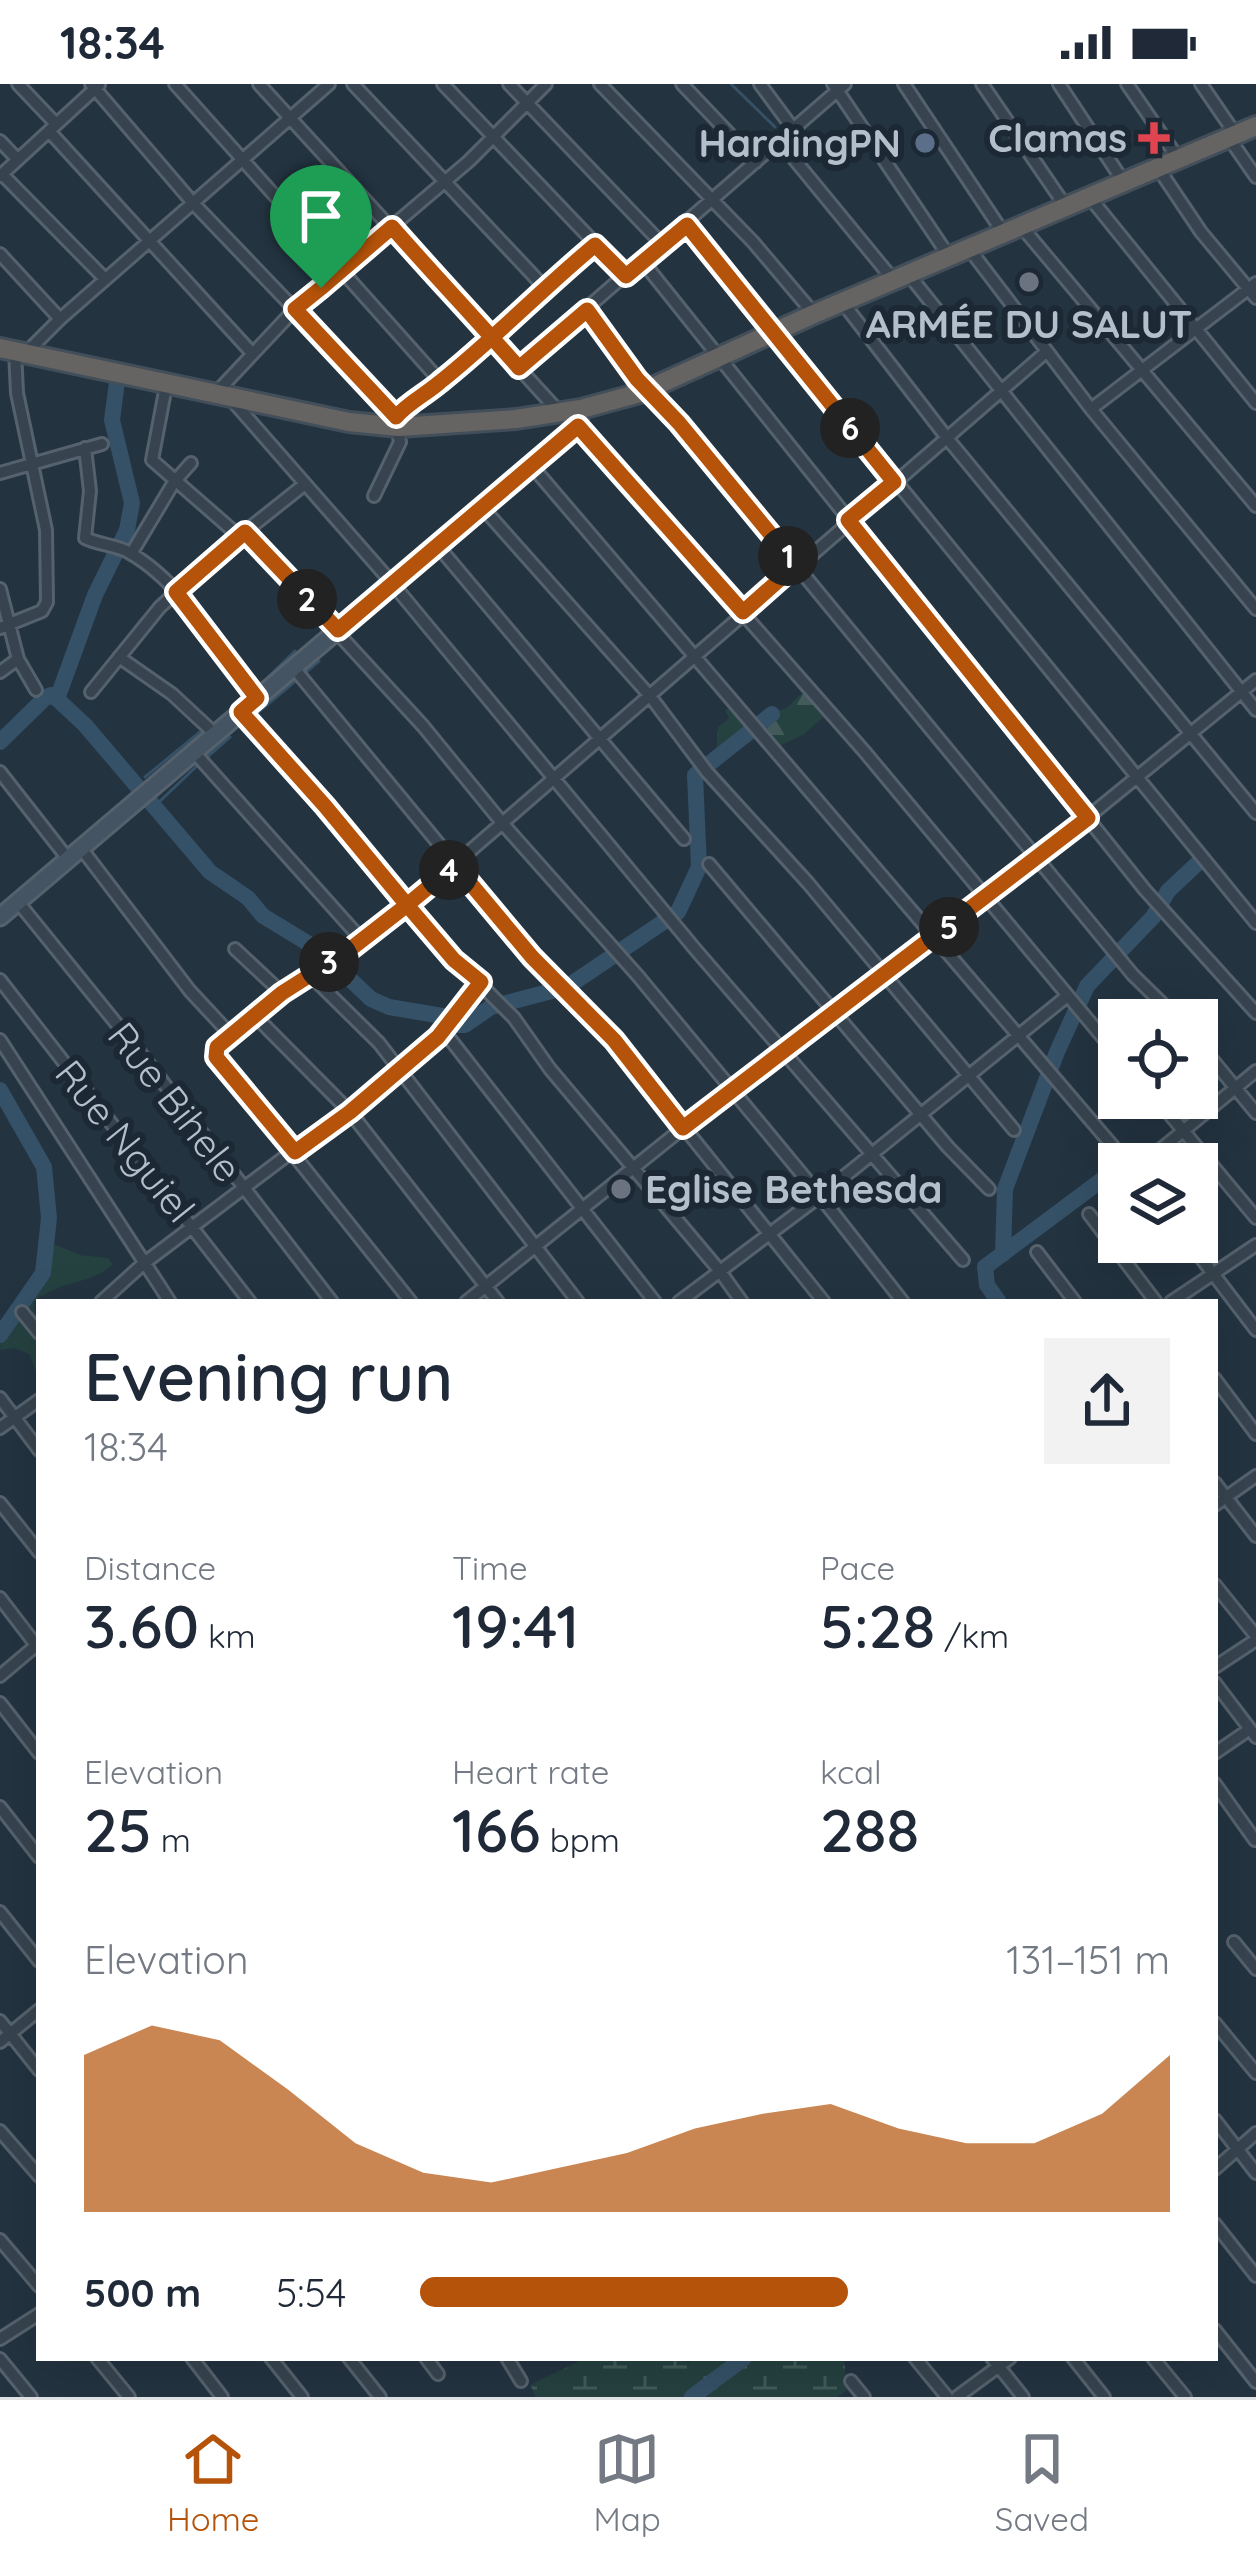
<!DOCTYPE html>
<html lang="en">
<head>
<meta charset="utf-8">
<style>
	:root { --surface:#fff; --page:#f2f2f3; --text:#1f2937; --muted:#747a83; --line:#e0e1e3; --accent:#b45309 }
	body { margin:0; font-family:Quicksand,sans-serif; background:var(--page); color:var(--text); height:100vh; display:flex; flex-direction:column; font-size:45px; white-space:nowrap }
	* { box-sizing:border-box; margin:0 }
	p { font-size:39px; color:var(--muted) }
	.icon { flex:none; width:66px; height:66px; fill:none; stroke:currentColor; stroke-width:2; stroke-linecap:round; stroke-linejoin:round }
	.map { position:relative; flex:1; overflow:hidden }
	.sheet { position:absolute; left:36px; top:1215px; width:1182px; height:1062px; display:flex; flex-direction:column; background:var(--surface); border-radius:0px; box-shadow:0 12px 48px #0002 }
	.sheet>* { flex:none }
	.tools { position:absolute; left:1098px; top:915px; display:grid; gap:24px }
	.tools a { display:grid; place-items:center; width:120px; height:120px; border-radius:0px; background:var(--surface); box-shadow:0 12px 48px #0002; font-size:60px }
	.pin { position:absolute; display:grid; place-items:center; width:102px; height:102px; color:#fff; margin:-123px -51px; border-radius:50% 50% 50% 0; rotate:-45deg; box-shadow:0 0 12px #0007 }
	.pin .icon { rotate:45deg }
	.km { position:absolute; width:60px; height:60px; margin:-30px; border-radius:50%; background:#222; color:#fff; font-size:33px; line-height:60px; text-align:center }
	.round { display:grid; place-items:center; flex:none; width:126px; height:126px; border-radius:0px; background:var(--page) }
	.head { display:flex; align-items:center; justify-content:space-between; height:204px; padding:0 48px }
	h1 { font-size:66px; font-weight:600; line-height:90px }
	.figures { display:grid; grid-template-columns:repeat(3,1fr); gap:18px; height:204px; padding:12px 48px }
	.figures div { display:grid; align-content:center }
	.figures b { font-size:60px; font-weight:600 }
	.figures small { font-size:33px; font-weight:400 }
	.figures p { font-size:33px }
	.chart { height:336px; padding:24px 48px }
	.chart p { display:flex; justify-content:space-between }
	.chart svg { width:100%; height:216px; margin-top:12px; fill:var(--accent); opacity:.7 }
	ul { padding:0 48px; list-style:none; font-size:39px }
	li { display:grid; grid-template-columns:192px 144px 1fr; align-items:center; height:90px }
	li i { height:30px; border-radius:15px; background:var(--accent) }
	.status { display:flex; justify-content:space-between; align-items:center; height:84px; padding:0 60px; background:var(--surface); direction:ltr }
	.status svg { height:33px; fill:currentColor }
	.menu { display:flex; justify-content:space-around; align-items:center; height:168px; border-top:3px solid var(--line); background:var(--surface); font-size:33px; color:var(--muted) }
	.menu a { display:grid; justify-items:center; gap:6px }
	.menu .on { color:var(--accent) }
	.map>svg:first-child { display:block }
	.green { fill:#254140 }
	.forest { fill:url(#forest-firs) }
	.wetland { fill:url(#wetland-marsh) }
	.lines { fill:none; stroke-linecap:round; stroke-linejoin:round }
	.stream { stroke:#355167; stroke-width:3 }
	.river { stroke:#355167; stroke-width:16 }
	.minor-casing { stroke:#55626d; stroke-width:16 }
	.secondary-casing { stroke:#55626d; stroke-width:21 }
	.trunk-casing { stroke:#424f5a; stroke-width:24 }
	.minor { stroke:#37444f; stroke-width:10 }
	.secondary { stroke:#455463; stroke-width:15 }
	.trunk { stroke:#666462; stroke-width:18 }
	.route-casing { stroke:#fff; stroke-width:24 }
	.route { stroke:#b45309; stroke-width:15 }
	.health-dot { fill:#e0444e; stroke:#1c2934; stroke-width:4.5 }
	.service-dot { fill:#5c6f8a; stroke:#1c2934; stroke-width:4.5 }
	.worship-dot { fill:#6b7280; stroke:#1c2934; stroke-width:4.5 }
	.labels { text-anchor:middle; stroke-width:12; stroke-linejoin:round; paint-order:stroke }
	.poi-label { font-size:39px; font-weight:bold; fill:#b3bfca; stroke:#1c2934; text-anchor:end }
	.street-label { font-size:39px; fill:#b3bfca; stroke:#1c2934 }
</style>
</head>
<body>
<div class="status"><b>18:34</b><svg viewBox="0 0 49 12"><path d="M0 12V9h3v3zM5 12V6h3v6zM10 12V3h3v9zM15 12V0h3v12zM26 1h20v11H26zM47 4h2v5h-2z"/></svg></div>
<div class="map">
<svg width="1256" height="2313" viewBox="0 0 1256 2313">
	<defs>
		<pattern id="forest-firs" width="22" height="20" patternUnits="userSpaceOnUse" patternTransform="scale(3)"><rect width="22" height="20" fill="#254140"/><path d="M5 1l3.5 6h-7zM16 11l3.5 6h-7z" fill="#425b5a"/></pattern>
		<pattern id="wetland-marsh" width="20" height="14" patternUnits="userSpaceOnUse" patternTransform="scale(3)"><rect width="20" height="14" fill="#254140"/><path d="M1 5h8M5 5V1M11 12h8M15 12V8" fill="none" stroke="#425b5a"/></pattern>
	</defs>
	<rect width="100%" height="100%" fill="#233340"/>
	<path class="green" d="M 54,1160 L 80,1171 L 108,1174 L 113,1181 C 89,1201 58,1197 35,1217 L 34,1226 L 39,1230 L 39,1295 L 29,1270 L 14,1264 L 0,1266 C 0,1239 26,1218 39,1196 C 46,1183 43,1170 54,1160 Z"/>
	<path class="forest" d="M 804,607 L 827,630 L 804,650 L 773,665 L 747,646 L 724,674 L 716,667 L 718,643 L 729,634 L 725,626 L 737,622 L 749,638 L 766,638 L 772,627 L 785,625 Z"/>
	<path class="wetland" d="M 586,2274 L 682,2274 L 688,2279 L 695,2274 L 844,2274 L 847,2306 L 837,2313 L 536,2313 L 530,2301 Z"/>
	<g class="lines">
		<path class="stream" d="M 731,0 L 775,43
			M 258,603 L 295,567
			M 255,631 L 319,577
			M 207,673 L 230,653
			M 145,693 L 200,648
			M 158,719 L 200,679"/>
		<path class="river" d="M 57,615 L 85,641 L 210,788 L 248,814 L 263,832 L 319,866 L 371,915 L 389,923 L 448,933 L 457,941 L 465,941 L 491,923 L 567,903 L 678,828 L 699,783 L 695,691 L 772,630
			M 0,658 L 45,614 L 51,611 L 57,615 L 95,511 L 127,446 L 132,419 L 112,336 L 117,298
			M 0,1006 L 44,1083 L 49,1134 L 43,1189 L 0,1251
			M 1003,1170 L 1005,1105 L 1057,968 L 1087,902 L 1153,833 L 1168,807 L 1201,776
			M 999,1218 L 987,1201 L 985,1183 L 1119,1083
			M 692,2313 L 744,2274"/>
		<defs>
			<path id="minor" d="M 18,0 L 56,40
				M 91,0 L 193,119 L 394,329 L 400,358 L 374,412
				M 175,0 L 441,298
				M 259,0 L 560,329
				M 353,0 L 545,204
				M 443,0 L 626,192
				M 509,0 L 663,161
				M 600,0 L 753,158 L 814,230
				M 682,0 L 756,78
				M 760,0 L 794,46
				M 833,0 L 950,174
				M 904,0 L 1004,150
				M 982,0 L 1066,123
				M 1059,0 L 1125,100
				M 1127,0 L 1178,74
				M 1201,0 L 1236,51
				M 49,47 L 251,268
				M 1229,54 L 1256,93
				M 0,57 L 17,75
				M 780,58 L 895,198
				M 1158,84 L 1201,148 L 1256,214
				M 2,90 L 105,195
				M 0,92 L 99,1
				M 1091,115 L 1256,319
				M 687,141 L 1256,839
				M 1021,142 L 1256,422
				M 970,166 L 1091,325 L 1256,525
				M 0,170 L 60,235
				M 643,178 L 1145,806 L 1256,929
				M 909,191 L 1256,626
				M 843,219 L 947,354 L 1256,729
				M 587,226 L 637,295 L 679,339 L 1133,891 L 1179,936
				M 26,269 L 60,235 L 329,0
				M 519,283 L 845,0
				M 166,302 L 152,376 L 239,452
				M 216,309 L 295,225 L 469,77 L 546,0
				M 231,315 L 392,499 L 695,865 L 963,1176
				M 1091,325 L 1256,199
				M 396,333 L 595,161
				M 578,342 L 864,667 L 1119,973
				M 85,364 L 90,407 L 85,454 C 99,461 117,461 130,469 C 184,500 220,566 257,614
				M 531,381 L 1128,1080
				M 0,389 L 102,360
				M 482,423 L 650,612 L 707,688 L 808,799 L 1014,1046
				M 245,448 L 423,642 L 503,740 L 638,892 L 820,1112 L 903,1218
				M 437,461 L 684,755
				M 131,470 L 174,398 L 191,379
				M 0,505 L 18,575 L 36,606
				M 0,544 L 42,527 L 47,518 L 46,446 L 17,309 L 15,267
				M 119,573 L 172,610 L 215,650
				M 293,583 L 532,873 L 614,956 L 824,1218
				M 0,588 L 18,575
				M 91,608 L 160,523 L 232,458 L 305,400
				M 241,628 L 325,721 L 444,864 L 514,934 L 550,985 L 719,1186 L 742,1218
				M 194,668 L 362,856
				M 0,688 L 68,775
				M 81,764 L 190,907 L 230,950
				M 709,780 L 948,1063 L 989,1105
				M 18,818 L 145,975 L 332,1218
				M 235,865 L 282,909
				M 308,889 L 379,959 L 578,1218
				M 0,896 L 250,1218
				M 255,932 L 350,1028 L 498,1218
				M 443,946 L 655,1218
				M 0,956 L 170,1218
				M 1197,957 L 1256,1029
				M 1156,1014 L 1256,1134
				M 1143,1080 L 1256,987
				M 1089,1130 L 1156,1218
				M 1189,1158 L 1256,1246
				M 1037,1168 L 1075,1218
				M 101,1218 L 143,1180 L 400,986 L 439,951 L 481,898
				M 411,1218 L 216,973 L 219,958 C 276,912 337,875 395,832 L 1046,268
				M 466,1218 L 683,1044 L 1039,773 L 1256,596
				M 679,1218 L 820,1112 L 1066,913
				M 1171,1218 L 1256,1161
				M 22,1228 L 39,1249
				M 1215,1295 L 1256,1350
				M 0,1314 L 39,1366
				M 0,1344 L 39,1316
				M 1215,1399 L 1256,1452
				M 0,1419 L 39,1468
				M 1215,1421 L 1256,1392
				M 1215,1501 L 1256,1552
				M 0,1514 L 39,1565
				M 1215,1583 L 1256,1556
				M 0,1592 L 39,1559
				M 1215,1599 L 1256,1653
				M 0,1619 L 39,1669
				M 1215,1669 L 1250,1645
				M 1215,1700 L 1255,1756
				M 0,1723 L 39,1773
				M 0,1828 L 39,1877
				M 1234,1858 L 1256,1885
				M 0,1937 L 39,1986
				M 1215,1939 L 1256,1989
				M 0,1958 L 39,1926
				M 1215,2036 L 1256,2089
				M 0,2047 L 39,2092
				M 1215,2085 L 1256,2049
				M 1215,2140 L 1256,2192
				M 0,2156 L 39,2202
				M 1215,2246 L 1256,2298
				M 0,2255 L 39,2230
				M 97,2274 L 129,2313
				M 192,2274 L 222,2313
				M 271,2274 L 302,2313
				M 349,2274 L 380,2313
				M 426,2274 L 438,2290
				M 507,2274 L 521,2297
				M 915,2274 L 947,2313
				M 992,2274 L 1023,2313
				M 1073,2274 L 1104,2313
				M 1153,2274 L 1185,2313
				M 0,2275 L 31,2313
				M 851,2297 L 864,2313
				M 957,2313 L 1010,2274"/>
			<path id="secondary" d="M 0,833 L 578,342 L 581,325"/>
			<path id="trunk" d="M 0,264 L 349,338 L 399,343 L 516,335 L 581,325 L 640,309 L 814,230 L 1256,42"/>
		</defs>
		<use href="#minor" class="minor-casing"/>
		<use href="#secondary" class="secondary-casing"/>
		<use href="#trunk" class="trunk-casing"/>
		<use href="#minor" class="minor"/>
		<use href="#secondary" class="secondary"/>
		<use href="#trunk" class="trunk"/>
	</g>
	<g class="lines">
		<defs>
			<path id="route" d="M 321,204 L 392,143 C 434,191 477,236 519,284 L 587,226 L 637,295 L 679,339 L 796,481 L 743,528 L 578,342 L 338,546 L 245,448 L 176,508 L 257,614 L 241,628 L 325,722 L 407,821 L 348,867 L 282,909 L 217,963 L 216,973 L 295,1068 L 350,1028 L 438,953 L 481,898 L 454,876 L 407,821 L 455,781 L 532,873 L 614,956 L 683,1044 L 1088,734 L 848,436 L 894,398 L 687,141 L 626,192 L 595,161 C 542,205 494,255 440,298 C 425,311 409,318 396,333 L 295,225 L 321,204"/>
		</defs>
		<use href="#route" class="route-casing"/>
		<use href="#route" class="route"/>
	</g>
	<path class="health-dot" d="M1148 36h12v12h12v12h-12v12h-12v-12h-12v-12h12z"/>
	<circle class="service-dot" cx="925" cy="59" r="12"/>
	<g class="worship-dot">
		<circle cx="1029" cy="198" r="12"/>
		<circle cx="621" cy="1105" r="12"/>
	</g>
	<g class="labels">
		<g class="poi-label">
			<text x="1127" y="68">Clamas</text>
			<text x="901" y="73">HardingPN</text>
			<text x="1029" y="254" text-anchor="middle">ARMÉE DU SALUT</text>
			<text x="645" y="1119" text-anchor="start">Eglise Bethesda</text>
		</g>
		<g class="street-label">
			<text transform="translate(175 1018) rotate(52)" y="14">Rue Bihele</text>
			<text transform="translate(125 1057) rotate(51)" y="14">Rue Nguiel</text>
		</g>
	</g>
</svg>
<div class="tools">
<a><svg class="icon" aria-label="locate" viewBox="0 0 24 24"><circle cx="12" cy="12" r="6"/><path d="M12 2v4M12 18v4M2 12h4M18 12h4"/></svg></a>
<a><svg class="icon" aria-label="layers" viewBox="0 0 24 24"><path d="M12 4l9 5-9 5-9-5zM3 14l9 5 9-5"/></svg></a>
</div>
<div class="pin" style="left:321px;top:204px;background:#1e9e55"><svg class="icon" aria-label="arrive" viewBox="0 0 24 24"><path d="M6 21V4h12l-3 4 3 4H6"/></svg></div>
<b class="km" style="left:788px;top:472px">1</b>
<b class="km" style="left:307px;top:515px">2</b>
<b class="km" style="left:329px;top:878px">3</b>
<b class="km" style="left:449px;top:786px">4</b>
<b class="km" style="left:949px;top:843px">5</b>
<b class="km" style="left:850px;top:344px">6</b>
<section class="sheet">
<div class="head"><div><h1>Evening run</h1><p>18:34</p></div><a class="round"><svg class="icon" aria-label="share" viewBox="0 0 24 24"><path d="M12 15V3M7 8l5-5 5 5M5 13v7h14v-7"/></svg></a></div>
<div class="figures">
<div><p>Distance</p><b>3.60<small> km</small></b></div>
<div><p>Time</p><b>19:41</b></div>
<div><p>Pace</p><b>5:28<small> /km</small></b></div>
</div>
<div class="figures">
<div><p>Elevation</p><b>25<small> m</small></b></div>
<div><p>Heart rate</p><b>166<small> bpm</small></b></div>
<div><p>kcal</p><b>288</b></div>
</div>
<div class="chart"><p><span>Elevation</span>131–151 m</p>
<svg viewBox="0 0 160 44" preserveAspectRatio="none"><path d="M0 44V12L10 6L20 9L30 19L40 30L50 36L60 38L70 35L80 32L90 27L100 24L110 22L120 27L130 30L140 30L150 24L160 12V44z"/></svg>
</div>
<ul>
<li><b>500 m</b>5:54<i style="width:57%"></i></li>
</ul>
</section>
</div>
<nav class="menu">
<a class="on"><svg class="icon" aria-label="home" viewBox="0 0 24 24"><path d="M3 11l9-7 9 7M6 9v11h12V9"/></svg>Home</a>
<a><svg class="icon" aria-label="map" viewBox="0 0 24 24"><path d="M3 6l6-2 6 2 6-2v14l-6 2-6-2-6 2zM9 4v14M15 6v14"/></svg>Map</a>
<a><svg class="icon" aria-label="saved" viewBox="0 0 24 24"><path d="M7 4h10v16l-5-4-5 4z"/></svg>Saved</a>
</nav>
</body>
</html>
